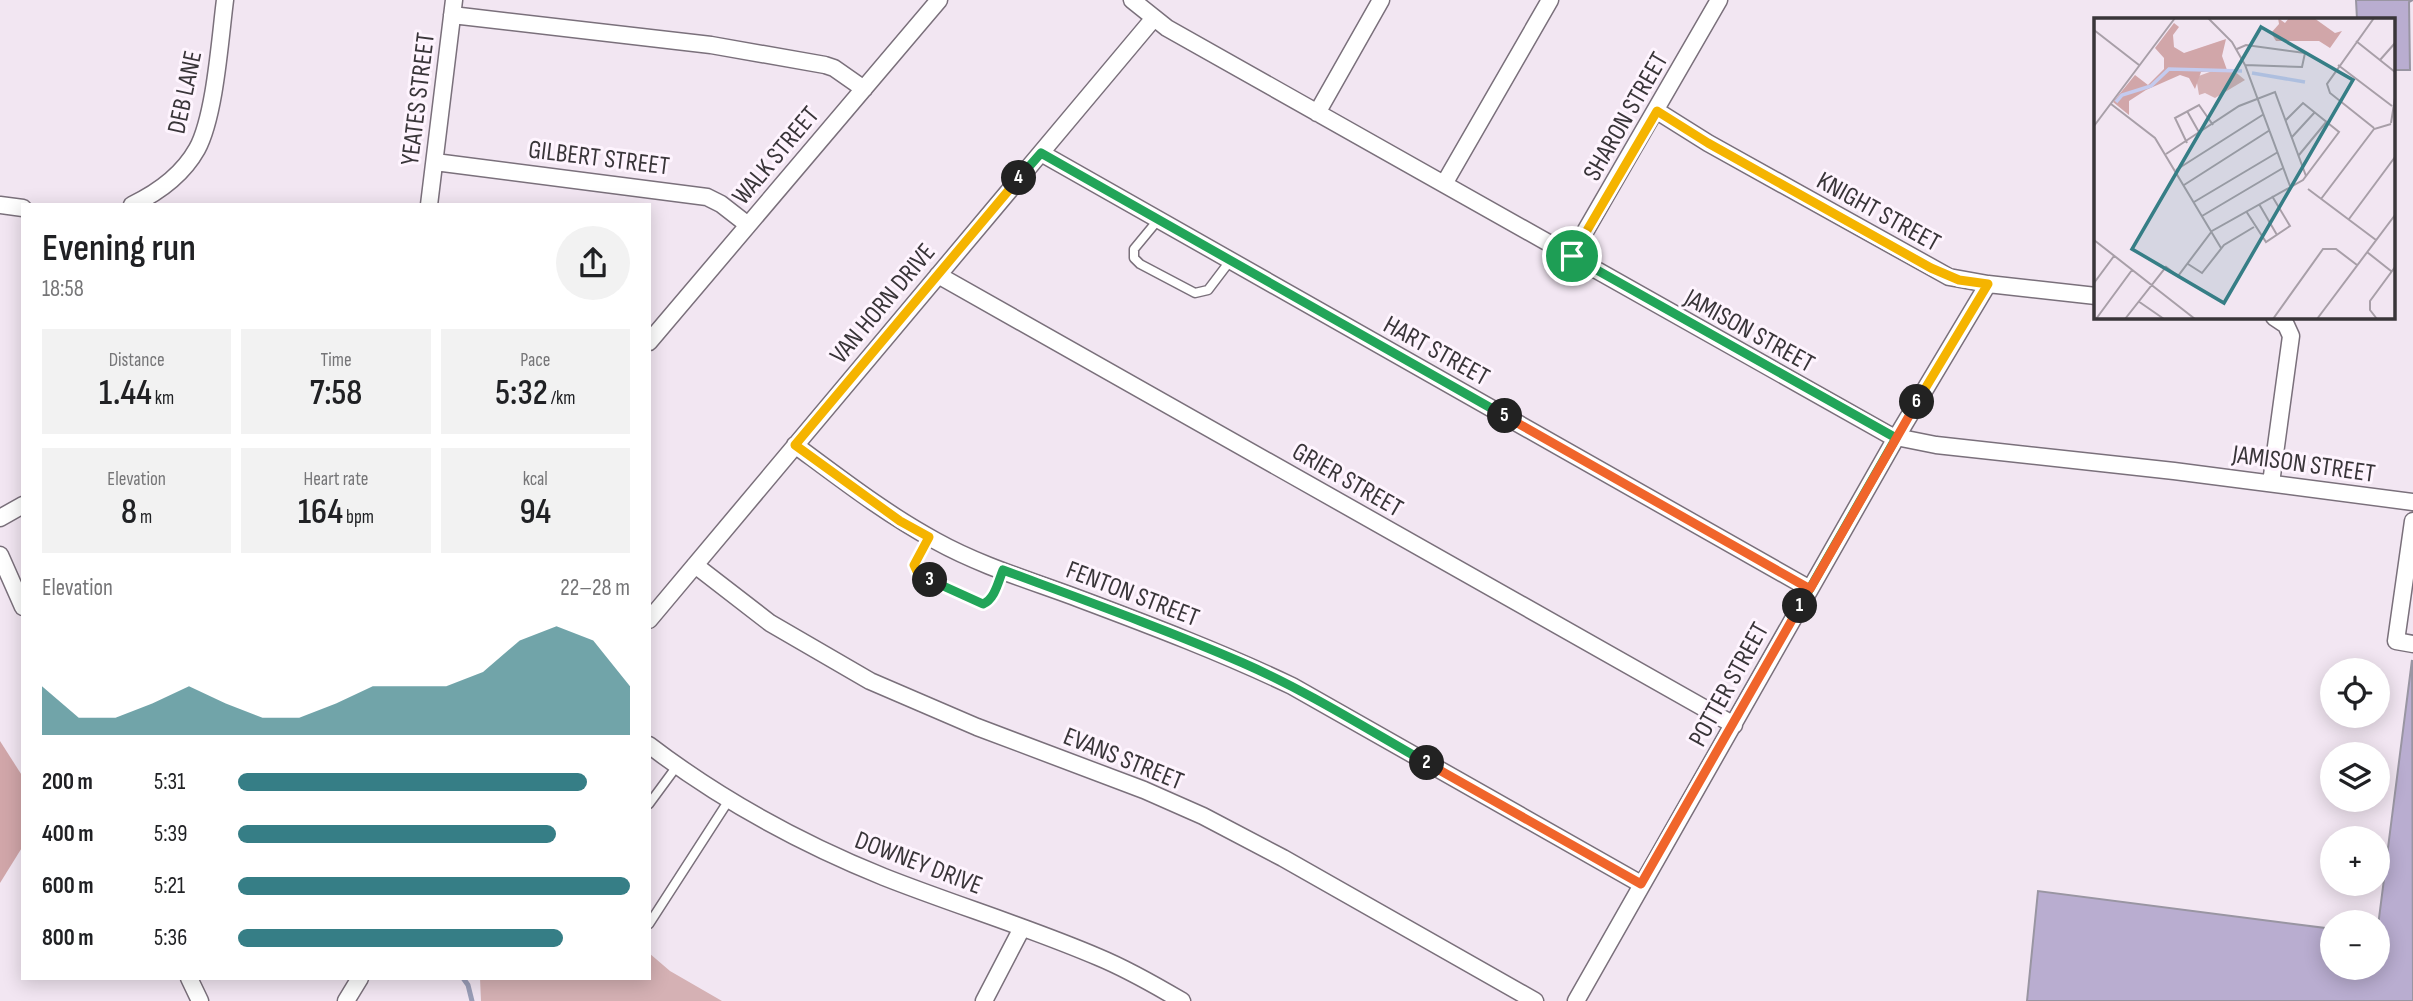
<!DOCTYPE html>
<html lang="en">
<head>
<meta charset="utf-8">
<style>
	:root { --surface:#fff; --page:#f2f2f2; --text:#202124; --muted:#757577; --accent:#367e86 }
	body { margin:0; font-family:"Sofia Sans Condensed",sans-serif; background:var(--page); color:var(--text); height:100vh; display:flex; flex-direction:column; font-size:26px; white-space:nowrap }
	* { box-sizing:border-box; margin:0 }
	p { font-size:23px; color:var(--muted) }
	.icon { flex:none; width:38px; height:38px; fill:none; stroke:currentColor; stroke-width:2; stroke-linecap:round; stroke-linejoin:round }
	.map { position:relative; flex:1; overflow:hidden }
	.drawer { position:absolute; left:21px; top:203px; width:630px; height:777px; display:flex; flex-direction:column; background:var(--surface); border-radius:0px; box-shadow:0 4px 18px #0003 }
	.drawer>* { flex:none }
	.buttons { position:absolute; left:2320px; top:658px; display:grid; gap:14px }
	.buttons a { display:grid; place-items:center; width:70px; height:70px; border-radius:50%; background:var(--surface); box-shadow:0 4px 18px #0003; font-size:35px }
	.pin { position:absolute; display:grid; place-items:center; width:60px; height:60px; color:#fff; margin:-30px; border:4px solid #fff; border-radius:50%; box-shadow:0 2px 7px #0007 }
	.km { position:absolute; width:35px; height:35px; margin:-18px; border-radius:50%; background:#222; color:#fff; font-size:19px; line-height:35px; text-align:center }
	.round { display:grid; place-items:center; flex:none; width:74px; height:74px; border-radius:37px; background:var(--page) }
	.overview { display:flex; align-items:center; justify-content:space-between; height:119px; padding:0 21px }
	h1 { font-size:38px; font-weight:600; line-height:52px }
	.metrics { display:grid; grid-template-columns:repeat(3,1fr); gap:10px; height:119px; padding:7px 21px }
	.metrics div { display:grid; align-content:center; border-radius:0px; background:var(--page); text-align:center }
	.metrics b { font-size:35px; font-weight:600 }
	.metrics small { font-size:19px; font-weight:400 }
	.metrics p { font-size:19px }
	.chart { height:196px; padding:14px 21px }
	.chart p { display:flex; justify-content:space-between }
	.chart svg { width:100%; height:126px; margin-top:7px; fill:var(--accent); opacity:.7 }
	ul { padding:0 21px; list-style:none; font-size:23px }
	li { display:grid; grid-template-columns:112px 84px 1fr; align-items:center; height:52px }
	li i { height:18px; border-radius:9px; background:var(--accent) }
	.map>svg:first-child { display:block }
	.green { fill:#d5b1b4 }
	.forest { fill:#d1a6a9 }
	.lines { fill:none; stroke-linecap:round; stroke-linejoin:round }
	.stream { stroke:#9a9eb8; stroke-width:5 }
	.building { fill:#b9add0; stroke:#9995a2; stroke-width:2 }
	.lane-casing { stroke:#7a707b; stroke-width:11 }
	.street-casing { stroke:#7a707b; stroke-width:19 }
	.lane { stroke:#fff; stroke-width:8 }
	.street { stroke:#fff; stroke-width:16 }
	.split-1-casing { stroke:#fff; stroke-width:14 }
	.split-2-casing { stroke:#fff; stroke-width:14 }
	.split-3-casing { stroke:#fff; stroke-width:14 }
	.split-4-casing { stroke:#fff; stroke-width:14 }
	.split-5-casing { stroke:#fff; stroke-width:14 }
	.split-6-casing { stroke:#fff; stroke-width:14 }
	.split-7-casing { stroke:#fff; stroke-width:14 }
	.split-1 { stroke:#22a559; stroke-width:9 }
	.split-2 { stroke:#f0652b; stroke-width:9 }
	.split-3 { stroke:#22a559; stroke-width:9 }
	.split-4 { stroke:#f5b400; stroke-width:9 }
	.split-5 { stroke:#22a559; stroke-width:9 }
	.split-6 { stroke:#f0652b; stroke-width:9 }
	.split-7 { stroke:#f5b400; stroke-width:9 }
	.labels { text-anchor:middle; stroke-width:6; stroke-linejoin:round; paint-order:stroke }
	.street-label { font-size:26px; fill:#393539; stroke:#fef4fe }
	.inset-river { fill:none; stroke:#c4cbef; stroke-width:3.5 }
	.inset-road { fill:none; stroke:#a89fa8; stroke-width:2 }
	.view { fill:#367e86; fill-opacity:0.15; stroke:#367e86; stroke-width:3.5 }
	.inset-edge { fill:none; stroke:#393539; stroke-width:3.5 }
</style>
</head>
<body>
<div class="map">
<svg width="2413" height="1001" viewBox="0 0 2413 1001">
	<rect width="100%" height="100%" fill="#f2e6f2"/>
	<path class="green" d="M 649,953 L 670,971 L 722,1001 L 481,1001 L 480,978 L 649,978 Z"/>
	<path class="forest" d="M 0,741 L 23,777 L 23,846 L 0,883 Z"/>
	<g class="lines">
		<path class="stream" d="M 463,978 L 468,985 L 472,1001"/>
	</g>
	<path class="building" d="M 2356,0 L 2413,0 L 2409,2 L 2410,70 L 2394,70 L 2394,19 L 2357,19 Z
		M 2412,660 L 2413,1001 L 2027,1001 L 2038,891 L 2333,929 L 2333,968 L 2378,968 L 2378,926 Z"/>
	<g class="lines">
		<defs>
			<path id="lane" d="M 1158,220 L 1134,249 L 1134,258 L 1140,264 L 1195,293 L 1208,290 L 1230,261
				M 929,537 C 923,549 910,563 919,576 L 983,604 C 995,599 998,582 1003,570
				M 649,804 L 677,766
				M 649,924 L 729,800"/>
			<path id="street" d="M 1132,0 L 1167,28 L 1891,436 L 1936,445 L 2174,471 L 2413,502
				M 452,15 L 711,45 L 825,65 L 834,68 L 864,89
				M 1657,111 L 1708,143 L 1949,277 L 1988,284 L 2096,296
				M 1317,113 L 1381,0
				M 1041,153 L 1810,589
				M 435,162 L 707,197 L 721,204 L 748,225
				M 1444,184 L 1550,0
				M 0,205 L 23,208
				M 132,205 C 157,193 183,174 197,149 C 215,116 220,39 225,0
				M 429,205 L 454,0
				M 1571,256 L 1719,0
				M 938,275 L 1734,725
				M 649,342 L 939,0
				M 795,445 C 841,479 886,514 936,541 C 981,566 1032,581 1080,599 C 1152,626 1223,653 1292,686 L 1641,884
				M 2271,483 L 2291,336 L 2286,325 L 2274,317
				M 0,518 L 23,505
				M 2413,521 L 2396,641 L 2413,644
				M 0,555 L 23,607
				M 695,565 L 770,623 L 870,681 L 977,727 L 1144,790 L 1203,816 L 1283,858 L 1535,1001
				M 649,620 L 1154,18
				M 649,745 C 721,800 800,843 884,877 C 955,905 1028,927 1098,957 C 1127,969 1155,985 1182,1001
				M 189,978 L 200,1001
				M 346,1001 L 360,978
				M 984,1001 L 1022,928
				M 1576,1001 L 1896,438 L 1988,284"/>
		</defs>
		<use href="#lane" class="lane-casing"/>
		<use href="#street" class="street-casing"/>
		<use href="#lane" class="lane"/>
		<use href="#street" class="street"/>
	</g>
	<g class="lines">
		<defs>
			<path id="split-1" d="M 1572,256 L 1896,438 L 1800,606"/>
			<path id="split-2" d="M 1427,763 L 1641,884 L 1800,606"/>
			<path id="split-3" d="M 930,580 L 983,604 C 995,599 998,582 1003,570 C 1084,600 1165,629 1243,663 C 1307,691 1367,729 1427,763"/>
			<path id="split-4" d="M 930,580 L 919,576 L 914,565 L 929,537 L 900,521 L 795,445 L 1019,178"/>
			<path id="split-5" d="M 1019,178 L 1041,153 L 1505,416"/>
			<path id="split-6" d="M 1505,416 L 1810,589 L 1917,402"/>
			<path id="split-7" d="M 1572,256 L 1657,111 L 1708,143 L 1931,268 L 1959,280 L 1988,284 L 1917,402"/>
		</defs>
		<use href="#split-1" class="split-1-casing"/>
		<use href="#split-2" class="split-2-casing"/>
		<use href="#split-3" class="split-3-casing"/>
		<use href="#split-4" class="split-4-casing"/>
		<use href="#split-5" class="split-5-casing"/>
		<use href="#split-6" class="split-6-casing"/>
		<use href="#split-7" class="split-7-casing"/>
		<use href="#split-1" class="split-1"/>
		<use href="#split-2" class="split-2"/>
		<use href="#split-3" class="split-3"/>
		<use href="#split-4" class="split-4"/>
		<use href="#split-5" class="split-5"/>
		<use href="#split-6" class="split-6"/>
		<use href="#split-7" class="split-7"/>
	</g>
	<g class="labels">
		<g class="street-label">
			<text transform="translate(184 92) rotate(-78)" y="9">DEB LANE</text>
			<text transform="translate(417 99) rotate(-83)" y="9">YEATES STREET</text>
			<text transform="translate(1625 116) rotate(-60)" y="9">SHARON STREET</text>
			<text transform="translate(775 155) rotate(-50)" y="9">WALK STREET</text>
			<text transform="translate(599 157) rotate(7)" y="9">GILBERT STREET</text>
			<text transform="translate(1879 211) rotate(29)" y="9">KNIGHT STREET</text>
			<text transform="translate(882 303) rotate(-50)" y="9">VAN HORN DRIVE</text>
			<text transform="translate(1750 330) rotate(29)" y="9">JAMISON STREET</text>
			<text transform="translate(1437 350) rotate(29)" y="9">HART STREET</text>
			<text transform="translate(2304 463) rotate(8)" y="9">JAMISON STREET</text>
			<text transform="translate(1348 479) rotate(30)" y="9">GRIER STREET</text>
			<text transform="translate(1133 593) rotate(21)" y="9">FENTON STREET</text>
			<text transform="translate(1728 684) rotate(-61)" y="9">POTTER STREET</text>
			<text transform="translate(1124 758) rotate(22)" y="9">EVANS STREET</text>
			<text transform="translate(919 862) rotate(21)" y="9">DOWNEY DRIVE</text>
		</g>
	</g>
	<g transform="translate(2094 18)">
		<rect width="301" height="301" fill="#f2e6f2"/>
		<path d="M 121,52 L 139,52 L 151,62 L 121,80 L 111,75 L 105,77 L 102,59 Z" fill="#d5b1b4"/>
		<path d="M 184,0 L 191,5 L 195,0 L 220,0 L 241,15 L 248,13 L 236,30 L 225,23 L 182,23 L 177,15 L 185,6 ZM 80,5 L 85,9 L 79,17 L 80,29 L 90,35 L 132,21 L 128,38 L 133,52 L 107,54 L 101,71 L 95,60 L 86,57 L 52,72 L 35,83 L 35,97 L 19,84 L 41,57 L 54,67 L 70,51 L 70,40 L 61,30 Z" fill="#d1a6a9"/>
		<path class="inset-river" d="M 158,55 L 211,64M 22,84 L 28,77 L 57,68 L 75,51 L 148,53"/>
		<path class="inset-road" d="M 114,0 L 138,24 L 151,47 L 196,168M 280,0 L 233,66 L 236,75 L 280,110M 0,12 L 45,47M 262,23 L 301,54M 143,31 L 152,27 L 211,35 L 208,49 L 151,47M 286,42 L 301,25M 244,47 L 298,88M 17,86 L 61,120 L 127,230M 93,93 L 106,116M 297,105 L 301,80M 0,108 L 81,0M 198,119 L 221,94M 93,125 L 81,100 L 105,87 L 119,107M 72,136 L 145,88 L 181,74 L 212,158M 205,137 L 233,103M 82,152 L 170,96M 90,167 L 176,112M 214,171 L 282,222M 227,181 L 280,111 L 297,106M 100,184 L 184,134M 165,186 L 183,217M 152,193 L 172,224 L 196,208 L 178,178M 108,198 L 189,150M 255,201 L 301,139M 0,222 L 101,301M 273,234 L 297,253M 94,246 L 108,255 L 130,227 L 160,209M 0,265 L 20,238M 44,283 L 70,301M 2,301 L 38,252M 31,301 L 72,249 L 84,258 L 118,213 L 209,162 L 245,114 L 209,85 L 192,102M 179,301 L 229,231 L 242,231 L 263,247M 223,301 L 301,197M 283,301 L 276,292 L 276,283 L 301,249"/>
		<path class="view" d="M 167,9 L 259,62 L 130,285 L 38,231 Z"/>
		<rect width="301" height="301" class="inset-edge"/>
	</g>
</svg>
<div class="buttons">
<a><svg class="icon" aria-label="locate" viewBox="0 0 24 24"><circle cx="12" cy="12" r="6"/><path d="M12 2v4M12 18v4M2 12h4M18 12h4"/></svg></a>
<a><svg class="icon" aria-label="layers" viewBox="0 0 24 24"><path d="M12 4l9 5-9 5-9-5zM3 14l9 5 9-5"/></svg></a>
<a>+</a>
<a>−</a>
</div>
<div class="pin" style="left:1572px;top:256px;background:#1e9e55"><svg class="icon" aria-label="arrive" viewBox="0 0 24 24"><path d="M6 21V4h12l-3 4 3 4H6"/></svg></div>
<b class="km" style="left:1800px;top:606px">1</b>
<b class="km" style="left:1427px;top:763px">2</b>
<b class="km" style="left:930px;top:580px">3</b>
<b class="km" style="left:1019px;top:178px">4</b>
<b class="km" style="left:1505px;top:416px">5</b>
<b class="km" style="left:1917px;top:402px">6</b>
<section class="drawer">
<div class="overview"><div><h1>Evening run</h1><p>18:58</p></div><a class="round"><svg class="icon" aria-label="share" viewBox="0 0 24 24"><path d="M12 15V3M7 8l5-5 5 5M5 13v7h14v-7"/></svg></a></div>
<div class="metrics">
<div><p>Distance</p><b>1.44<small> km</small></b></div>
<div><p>Time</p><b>7:58</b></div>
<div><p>Pace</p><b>5:32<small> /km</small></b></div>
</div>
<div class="metrics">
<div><p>Elevation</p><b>8<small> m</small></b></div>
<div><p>Heart rate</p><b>164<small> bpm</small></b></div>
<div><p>kcal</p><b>94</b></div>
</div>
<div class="chart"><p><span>Elevation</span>22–28 m</p>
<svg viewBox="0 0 160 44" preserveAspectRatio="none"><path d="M0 44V27L10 38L20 38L30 33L40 27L50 33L60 38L70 38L80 33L90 27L100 27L110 27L120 22L130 11L140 6L150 11L160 27V44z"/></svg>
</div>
<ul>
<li><b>200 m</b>5:31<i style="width:89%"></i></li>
<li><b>400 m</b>5:39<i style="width:81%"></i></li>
<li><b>600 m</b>5:21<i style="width:100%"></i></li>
<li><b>800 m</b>5:36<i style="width:83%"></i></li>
</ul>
</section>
</div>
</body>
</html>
